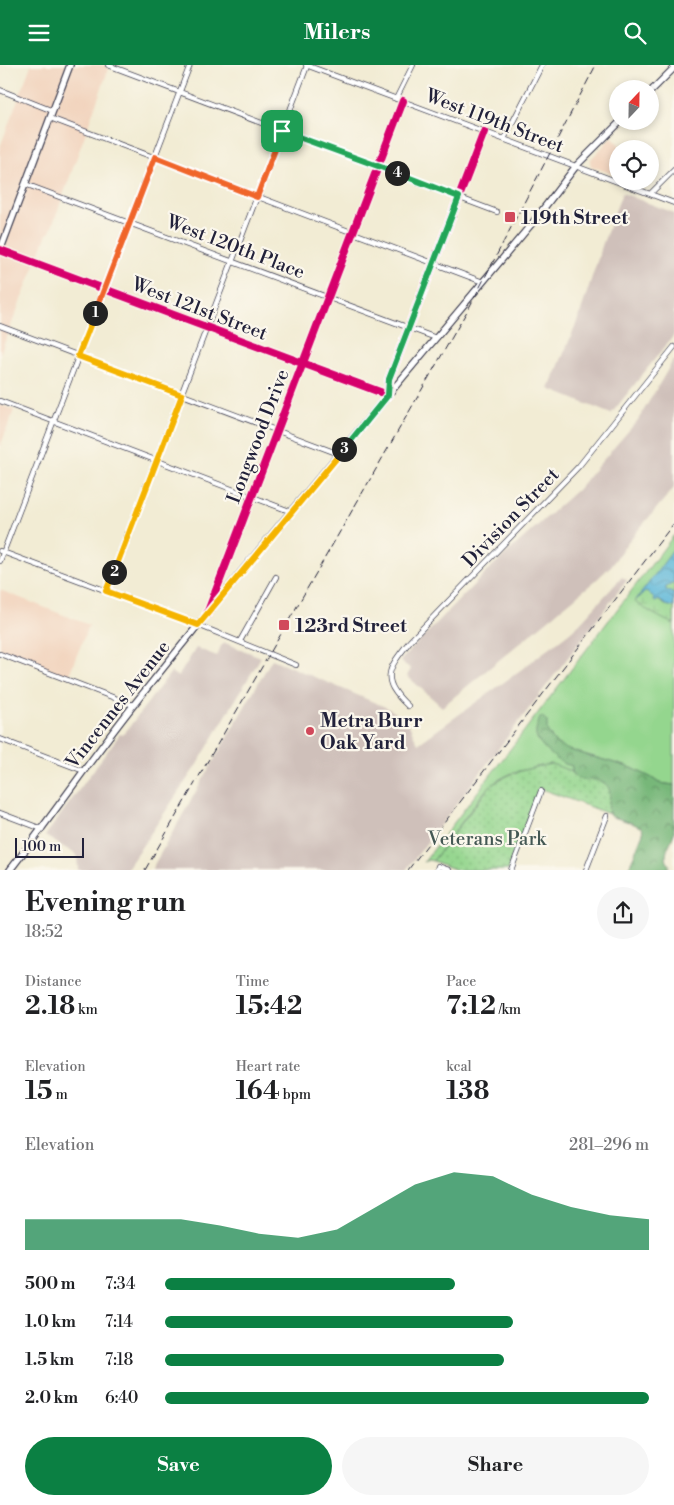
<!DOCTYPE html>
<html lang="en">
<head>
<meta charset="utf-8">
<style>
	:root { --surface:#fff; --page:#f6f6f6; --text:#202124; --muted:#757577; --accent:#0b8043 }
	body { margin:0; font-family:"Libre Bodoni",serif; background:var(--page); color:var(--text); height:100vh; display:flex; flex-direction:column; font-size:19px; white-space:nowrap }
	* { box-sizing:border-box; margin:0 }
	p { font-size:16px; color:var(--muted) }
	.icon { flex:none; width:28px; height:28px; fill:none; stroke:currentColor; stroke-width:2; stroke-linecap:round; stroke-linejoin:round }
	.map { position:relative; height:805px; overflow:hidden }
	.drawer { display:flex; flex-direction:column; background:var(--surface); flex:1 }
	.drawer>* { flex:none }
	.needle { width:32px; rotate:22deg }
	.fabs { position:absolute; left:609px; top:15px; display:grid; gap:10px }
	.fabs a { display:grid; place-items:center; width:50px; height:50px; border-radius:50%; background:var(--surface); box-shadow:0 2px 8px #0003; font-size:25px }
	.scale { position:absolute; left:15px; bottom:12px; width:69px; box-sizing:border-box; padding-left:5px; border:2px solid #22223b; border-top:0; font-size:14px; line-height:18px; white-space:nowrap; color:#22223b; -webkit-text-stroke:4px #fbf7ec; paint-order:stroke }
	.pin { position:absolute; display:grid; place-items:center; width:42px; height:42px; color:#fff; margin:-21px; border-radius:10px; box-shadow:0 2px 8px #0006 }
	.km { position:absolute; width:25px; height:25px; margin:-12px; border-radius:50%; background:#222; color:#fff; font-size:14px; line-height:25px; text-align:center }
	.round { display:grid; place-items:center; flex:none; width:52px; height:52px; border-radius:26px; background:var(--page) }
	.head { display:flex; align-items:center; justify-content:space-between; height:85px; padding:0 25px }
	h1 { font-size:28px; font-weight:700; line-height:38px }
	.stats { display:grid; grid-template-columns:repeat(3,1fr); gap:8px; height:85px; padding:5px 25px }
	.stats div { display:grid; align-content:center }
	.stats b { font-size:25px; font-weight:700 }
	.stats small { font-size:14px; font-weight:400 }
	.stats p { font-size:14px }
	.chart { height:140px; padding:10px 25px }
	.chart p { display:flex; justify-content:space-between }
	.chart svg { width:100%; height:90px; margin-top:5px; fill:var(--accent); opacity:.7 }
	.cta { display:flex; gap:10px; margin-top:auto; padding:10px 25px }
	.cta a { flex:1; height:58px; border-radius:30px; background:var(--accent); color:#fff; font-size:20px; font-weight:700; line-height:58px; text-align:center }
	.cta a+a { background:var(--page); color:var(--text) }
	ul { padding:0 25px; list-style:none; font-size:16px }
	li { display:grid; grid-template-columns:80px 60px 1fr; align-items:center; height:38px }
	li i { height:12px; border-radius:6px; background:var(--accent) }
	header { display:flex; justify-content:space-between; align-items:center; height:65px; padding:0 25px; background:var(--accent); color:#fff; font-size:22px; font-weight:700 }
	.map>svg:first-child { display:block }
	.built { fill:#f2d4be }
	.industrial { fill:#cfc0ba }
	.grass { fill:#94d68e; stroke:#5b7c64 }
	.forest { fill:url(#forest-crowns); stroke:#4c6c5a }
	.wetland { fill:url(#wetland-marsh); stroke:#5b7c64 }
	.park { fill:url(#park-dots); stroke:#5b7c64 }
	.water { fill:url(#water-waves); stroke:#3e6c8a }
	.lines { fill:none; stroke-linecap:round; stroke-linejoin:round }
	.minor-casing { stroke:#414052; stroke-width:6 }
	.major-casing { stroke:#414052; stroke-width:8 }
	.minor { stroke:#fff; stroke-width:4.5 }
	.major { stroke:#fff; stroke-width:5.5 }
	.rail { stroke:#22223b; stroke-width:1; stroke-dasharray:8 4; stroke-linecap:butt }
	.cycleway-casing { stroke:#fbf7ec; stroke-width:11 }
	.cycleway { stroke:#d6006c; stroke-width:8 }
	.split-1-casing { stroke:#fff; stroke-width:10 }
	.split-2-casing { stroke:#fff; stroke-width:10 }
	.split-3-casing { stroke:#fff; stroke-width:10 }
	.split-4-casing { stroke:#fff; stroke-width:10 }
	.split-5-casing { stroke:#fff; stroke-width:10 }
	.split-1 { stroke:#f0652b; stroke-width:6 }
	.split-2 { stroke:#f5b400; stroke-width:6 }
	.split-3 { stroke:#f5b400; stroke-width:6 }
	.split-4 { stroke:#22a559; stroke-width:6 }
	.split-5 { stroke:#22a559; stroke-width:6 }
	.poi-dot { fill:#d1495b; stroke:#fbf7ec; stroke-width:2 }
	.labels { text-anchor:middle; stroke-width:4.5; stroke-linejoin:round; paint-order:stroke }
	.street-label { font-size:19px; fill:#22223b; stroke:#fbf7ec }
	.poi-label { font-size:19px; font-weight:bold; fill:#22223b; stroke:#fbf7ec; text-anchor:start }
	.park-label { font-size:19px; fill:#445854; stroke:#fbf7ec }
</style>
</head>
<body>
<header><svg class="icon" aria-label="menu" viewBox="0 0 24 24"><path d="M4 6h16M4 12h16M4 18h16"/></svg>Milers<svg class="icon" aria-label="search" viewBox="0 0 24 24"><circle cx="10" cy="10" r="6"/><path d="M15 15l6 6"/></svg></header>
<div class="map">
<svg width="674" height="805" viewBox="0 0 674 805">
	<defs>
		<pattern id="forest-crowns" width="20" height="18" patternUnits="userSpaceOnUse" patternTransform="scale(1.25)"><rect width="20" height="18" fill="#77b779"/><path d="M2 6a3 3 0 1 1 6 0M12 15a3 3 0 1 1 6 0" fill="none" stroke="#619464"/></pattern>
		<pattern id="wetland-marsh" width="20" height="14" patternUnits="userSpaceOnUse" patternTransform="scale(1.25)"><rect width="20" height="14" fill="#94d68e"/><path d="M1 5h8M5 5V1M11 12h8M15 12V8" fill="none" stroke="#7fb77b"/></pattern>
		<pattern id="park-dots" width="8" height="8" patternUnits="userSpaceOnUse" patternTransform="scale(1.25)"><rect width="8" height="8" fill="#94d68e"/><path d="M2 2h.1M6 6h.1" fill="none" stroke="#7fb77b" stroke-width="1.8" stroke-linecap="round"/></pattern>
		<pattern id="water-waves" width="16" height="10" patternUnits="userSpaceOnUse" patternTransform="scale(1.25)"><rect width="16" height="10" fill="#5ab6d8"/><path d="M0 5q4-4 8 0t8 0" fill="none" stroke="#4a94b0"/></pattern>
	</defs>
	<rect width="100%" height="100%" fill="#fbf7ec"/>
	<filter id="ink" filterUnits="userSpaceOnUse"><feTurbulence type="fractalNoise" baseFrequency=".02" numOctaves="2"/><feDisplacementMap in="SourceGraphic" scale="10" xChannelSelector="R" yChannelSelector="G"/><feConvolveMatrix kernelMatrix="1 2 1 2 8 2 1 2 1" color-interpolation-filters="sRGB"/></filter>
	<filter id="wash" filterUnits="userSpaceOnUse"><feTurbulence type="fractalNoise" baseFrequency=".0096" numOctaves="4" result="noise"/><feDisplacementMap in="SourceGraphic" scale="20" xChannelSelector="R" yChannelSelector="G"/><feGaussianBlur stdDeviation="1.12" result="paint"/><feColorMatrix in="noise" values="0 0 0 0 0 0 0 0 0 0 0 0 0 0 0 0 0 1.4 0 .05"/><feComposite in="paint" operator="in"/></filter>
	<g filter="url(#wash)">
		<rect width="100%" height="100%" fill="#f2ecd4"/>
		<path class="built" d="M 31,0 L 110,0 L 50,167 L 47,169 L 39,189 L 0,289 L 0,82 Z
			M 612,72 L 623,84 L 618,84 L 617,108 L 615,110 L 591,101 L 590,98 L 590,95 Z
			M 0,340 L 14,345 L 0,382 Z
			M 0,525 L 89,560 L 68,612 L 0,585 Z"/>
		<path class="industrial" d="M 622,128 L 674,148 L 674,270 L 611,349 L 549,324 L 579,252 L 603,178 Z
			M 674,294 L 674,423 L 627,478 L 611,501 L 595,516 L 442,642 L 407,611 L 411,604 L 400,596 L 488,505 L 577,425 L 638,355 Z
			M 622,512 L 627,515 L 406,805 L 151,805 L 272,594 L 390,644 L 408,658 L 418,679 L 514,610 L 570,567 L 580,558 Z
			M 225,578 L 261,592 L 198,698 L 126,805 L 78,805 L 77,790 L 45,771 L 120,669 L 123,670 L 171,607 L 178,612 L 196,583 L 217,591 L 221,581 Z"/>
		<path class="grass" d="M 674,470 L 674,720 L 659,718 L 652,713 L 632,703 L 566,684 L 554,677 L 547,665 L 537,659 L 564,698 L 573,701 L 572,707 L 551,699 L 514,707 L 498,715 L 489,722 L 481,731 L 433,796 L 428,795 L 424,797 Z"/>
		<path class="forest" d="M 541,651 L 547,656 L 547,665 L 554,677 L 566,684 L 632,703 L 652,713 L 659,718 L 674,720 C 674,733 674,755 674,767 C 672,779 661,788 669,800 L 668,805 L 628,805 L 643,768 L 642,763 L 632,758 L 610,751 C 605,741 614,729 605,719 C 594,717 569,718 572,701 C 570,700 567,700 565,699 C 557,696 538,679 536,671 C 535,665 538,657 541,651 Z"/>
		<path class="wetland" d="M 645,527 L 648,527 C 656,534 663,540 674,542 L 674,559 C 660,553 648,546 635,537 L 636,535 Z"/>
		<path class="park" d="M 551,699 C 557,701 564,703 570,706 C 574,709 575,714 582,715 C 590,715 602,713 608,722 C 613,730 606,740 609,749 L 539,723 L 508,805 L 457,805 L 433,796 L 489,722 C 508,707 527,704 551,699 Z"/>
		<path class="water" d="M 674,484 L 674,518 L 666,522 L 666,525 L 674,529 L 674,542 L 666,540 L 659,535 L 655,537 L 653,532 L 648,527 L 645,527 L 636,535 Z"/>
	</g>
	<g filter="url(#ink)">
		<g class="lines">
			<defs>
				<path id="minor" d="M 108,0 L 497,147
					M 306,0 L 674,138
					M 0,25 L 53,46
					M 396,34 L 413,0
					M 50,53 L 483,217
					M 504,74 L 542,0
					M 25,119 L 436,273
					M 650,129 L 674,105
					M 0,185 L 388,330 L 389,314 L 484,67
					M 0,261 L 339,389
					M 0,336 L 292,447
					M 0,486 L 198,560 L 296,600
					M 0,496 L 190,0
					M 106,526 L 307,1
					M 207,546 L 403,36
					M 240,576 L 276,512
					M 0,589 L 133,640
					M 408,641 C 379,614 388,604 410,576 L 579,401 L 674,282
					M 0,674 L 84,706
					M 0,748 L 42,764
					M 437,805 L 438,801 L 449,805
					M 511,805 L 541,726
					M 586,805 L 607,751"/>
				<path id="major" d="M 650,27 L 674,3
					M 0,186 L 70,0
					M 10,805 C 53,750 92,692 136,637 C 266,474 400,316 534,156 L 576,101 L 621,56"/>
			</defs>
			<use href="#minor" class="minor-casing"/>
			<use href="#major" class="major-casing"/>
			<use href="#minor" class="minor"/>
			<use href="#major" class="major"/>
			<path class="rail" d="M 145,805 L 470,241 L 596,0
				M 408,805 L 674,458"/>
			<defs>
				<path id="cycleway" d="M 0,185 L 388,330 L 389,314 L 484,67
					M 207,549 L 403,36"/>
			</defs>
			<use href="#cycleway" class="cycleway-casing"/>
			<use href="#cycleway" class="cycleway"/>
		</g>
	</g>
	<g class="lines" filter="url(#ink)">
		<defs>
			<path id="split-1" d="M 95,248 L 155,92 L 257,132 L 282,66"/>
			<path id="split-2" d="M 95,248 L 78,291 L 182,330 L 114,507"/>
			<path id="split-3" d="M 114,507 L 106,526 L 198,560 L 344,384"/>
			<path id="split-4" d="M 344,384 L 388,330 L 389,314 L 459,132 L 397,108"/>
			<path id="split-5" d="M 282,66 L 397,108"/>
		</defs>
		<use href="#split-1" class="split-1-casing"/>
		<use href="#split-2" class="split-2-casing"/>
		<use href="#split-3" class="split-3-casing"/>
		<use href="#split-4" class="split-4-casing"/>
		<use href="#split-5" class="split-5-casing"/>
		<use href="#split-1" class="split-1"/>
		<use href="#split-2" class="split-2"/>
		<use href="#split-3" class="split-3"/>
		<use href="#split-4" class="split-4"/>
		<use href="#split-5" class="split-5"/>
	</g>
	<g class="poi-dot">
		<rect x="504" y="146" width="12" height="12" rx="2.5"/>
		<rect x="278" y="554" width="12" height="12" rx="2.5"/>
		<circle cx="310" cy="666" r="5"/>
	</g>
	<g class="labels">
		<g class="street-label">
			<text transform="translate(495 55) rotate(21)" y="7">West 119th Street</text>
			<text transform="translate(236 181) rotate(21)" y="7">West 120th Place</text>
			<text transform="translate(200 243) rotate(21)" y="7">West 121st Street</text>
			<text transform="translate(257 371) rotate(-69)" y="7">Longwood Drive</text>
			<text transform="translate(510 452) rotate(-46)" y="7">Division Street</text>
			<text transform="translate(117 639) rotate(-52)" y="7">Vincennes Avenue</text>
		</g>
		<g class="poi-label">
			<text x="521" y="159">119th Street</text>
			<text x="295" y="567">123rd Street</text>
			<text x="320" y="662">Metra Burr<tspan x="320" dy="22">Oak Yard</tspan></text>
		</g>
		<g class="park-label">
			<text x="487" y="780">Veterans Park</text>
		</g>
	</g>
</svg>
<div class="fabs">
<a><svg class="needle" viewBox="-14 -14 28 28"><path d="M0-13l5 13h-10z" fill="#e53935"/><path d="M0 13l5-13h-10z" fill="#757577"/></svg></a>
<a><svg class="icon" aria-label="locate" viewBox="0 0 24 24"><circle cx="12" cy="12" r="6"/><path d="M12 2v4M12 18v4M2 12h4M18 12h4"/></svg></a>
</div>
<div class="scale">100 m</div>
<div class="pin" style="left:282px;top:66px;background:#1e9e55"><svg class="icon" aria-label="arrive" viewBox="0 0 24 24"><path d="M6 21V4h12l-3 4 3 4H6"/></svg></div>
<b class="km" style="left:95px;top:248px">1</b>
<b class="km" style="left:114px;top:507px">2</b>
<b class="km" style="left:344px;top:384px">3</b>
<b class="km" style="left:397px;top:108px">4</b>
</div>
<section class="drawer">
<div class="head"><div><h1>Evening run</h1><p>18:52</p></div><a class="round"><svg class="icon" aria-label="share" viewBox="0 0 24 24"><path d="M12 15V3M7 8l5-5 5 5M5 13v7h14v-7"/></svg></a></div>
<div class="stats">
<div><p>Distance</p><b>2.18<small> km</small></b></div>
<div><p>Time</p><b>15:42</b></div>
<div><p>Pace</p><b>7:12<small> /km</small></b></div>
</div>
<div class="stats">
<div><p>Elevation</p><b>15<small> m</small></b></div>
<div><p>Heart rate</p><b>164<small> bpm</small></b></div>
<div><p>kcal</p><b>138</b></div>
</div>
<div class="chart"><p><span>Elevation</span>281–296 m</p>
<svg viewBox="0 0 160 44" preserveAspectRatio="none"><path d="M0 44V29L10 29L20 29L30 29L40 29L50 32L60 36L70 38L80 34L90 23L100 12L110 6L120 8L130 17L140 23L150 27L160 29V44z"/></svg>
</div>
<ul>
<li><b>500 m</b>7:34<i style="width:60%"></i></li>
<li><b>1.0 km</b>7:14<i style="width:72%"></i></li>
<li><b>1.5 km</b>7:18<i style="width:70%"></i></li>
<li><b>2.0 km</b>6:40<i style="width:100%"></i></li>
</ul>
<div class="cta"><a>Save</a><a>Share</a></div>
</section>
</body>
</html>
